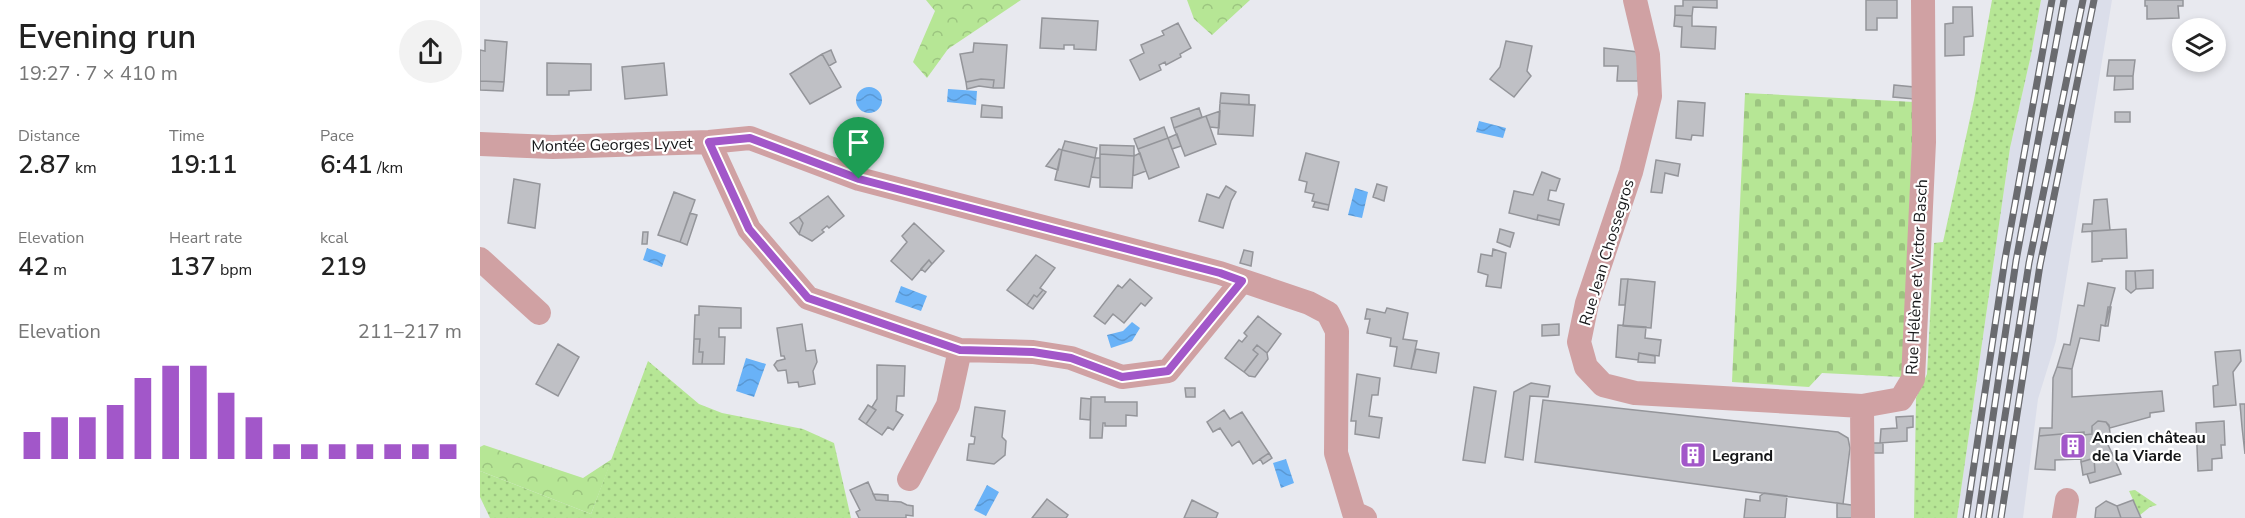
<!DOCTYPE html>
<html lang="en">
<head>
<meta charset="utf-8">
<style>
	:root { --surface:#fff; --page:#f2f2f2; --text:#222; --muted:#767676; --accent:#a257c9 }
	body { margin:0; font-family:"Nunito Sans",sans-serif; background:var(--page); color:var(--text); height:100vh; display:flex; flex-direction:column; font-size:22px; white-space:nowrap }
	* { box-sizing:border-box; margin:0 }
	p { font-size:20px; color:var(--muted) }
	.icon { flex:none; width:33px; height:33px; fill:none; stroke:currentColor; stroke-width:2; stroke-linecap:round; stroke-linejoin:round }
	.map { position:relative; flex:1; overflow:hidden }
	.panel { display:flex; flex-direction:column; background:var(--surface); width:480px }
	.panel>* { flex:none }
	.controls { position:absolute; left:1692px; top:18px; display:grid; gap:12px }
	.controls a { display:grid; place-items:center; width:54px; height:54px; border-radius:50%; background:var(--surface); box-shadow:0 3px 9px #0003; font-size:30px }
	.pin { position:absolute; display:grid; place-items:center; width:51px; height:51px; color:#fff; margin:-62px -26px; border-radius:50% 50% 50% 0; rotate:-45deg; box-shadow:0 0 6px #0007 }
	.pin .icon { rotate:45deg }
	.round { display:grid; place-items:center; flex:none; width:63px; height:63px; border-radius:32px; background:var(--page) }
	.head { display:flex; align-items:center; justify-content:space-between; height:102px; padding:0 18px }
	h1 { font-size:33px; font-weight:600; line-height:45px }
	.figures { display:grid; grid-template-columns:repeat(3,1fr); gap:9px; height:102px; padding:6px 18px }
	.figures div { display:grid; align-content:center }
	.figures b { font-size:26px; font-weight:600 }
	.figures small { font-size:16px; font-weight:400 }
	.figures p { font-size:16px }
	.chart { height:168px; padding:12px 18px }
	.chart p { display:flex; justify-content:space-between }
	.chart svg { width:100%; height:108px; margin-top:6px; stroke:var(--accent); stroke-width:6 }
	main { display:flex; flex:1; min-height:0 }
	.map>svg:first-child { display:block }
	.built { fill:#dbdeea }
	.grass { fill:url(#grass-dots) }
	.forest { fill:url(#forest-crowns) }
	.cemetery { fill:url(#cemetery-stones) }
	.water { fill:url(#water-waves) }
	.building { fill:#bfc0c5; stroke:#94959a; stroke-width:1.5 }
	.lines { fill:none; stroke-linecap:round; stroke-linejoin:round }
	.minor { stroke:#d0a1a3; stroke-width:24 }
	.rail-casing { stroke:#6a6b6f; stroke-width:7 }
	.rail { stroke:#fff; stroke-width:4.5; stroke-dasharray:14; stroke-linecap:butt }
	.route-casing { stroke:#fff; stroke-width:12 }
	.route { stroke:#a257c9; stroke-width:8 }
	.labels { text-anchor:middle; stroke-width:4.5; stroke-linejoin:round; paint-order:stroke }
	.street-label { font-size:16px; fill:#151618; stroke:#fff }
	.poi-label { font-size:16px; font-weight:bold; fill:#151618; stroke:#fff; text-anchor:start }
</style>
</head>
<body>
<main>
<section class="panel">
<div class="head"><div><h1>Evening run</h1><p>19:27 · 7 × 410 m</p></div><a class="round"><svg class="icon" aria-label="share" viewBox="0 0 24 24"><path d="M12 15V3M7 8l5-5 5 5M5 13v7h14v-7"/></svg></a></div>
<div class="figures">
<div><p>Distance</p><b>2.87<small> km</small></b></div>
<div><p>Time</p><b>19:11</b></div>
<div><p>Pace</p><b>6:41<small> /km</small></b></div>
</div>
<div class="figures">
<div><p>Elevation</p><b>42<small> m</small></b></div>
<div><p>Heart rate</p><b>137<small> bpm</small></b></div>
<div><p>kcal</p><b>219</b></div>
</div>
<div class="chart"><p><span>Elevation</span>211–217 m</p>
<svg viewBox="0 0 160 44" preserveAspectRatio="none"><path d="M5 44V33M15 44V27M25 44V27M35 44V22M45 44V11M55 44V6M65 44V6M75 44V17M85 44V27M95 44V38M105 44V38M115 44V38M125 44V38M135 44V38M145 44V38M155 44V38"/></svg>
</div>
</section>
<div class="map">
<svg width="1765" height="518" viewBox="0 0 1765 518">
	<defs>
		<pattern id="grass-dots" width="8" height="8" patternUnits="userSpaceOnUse" patternTransform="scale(1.5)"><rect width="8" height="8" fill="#b6e695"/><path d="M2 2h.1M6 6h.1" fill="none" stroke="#9cc580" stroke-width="1.8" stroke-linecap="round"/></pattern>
		<pattern id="forest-crowns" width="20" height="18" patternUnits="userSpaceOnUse" patternTransform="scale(1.5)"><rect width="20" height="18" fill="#b6e695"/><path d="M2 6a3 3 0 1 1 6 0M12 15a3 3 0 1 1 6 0" fill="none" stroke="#9cc580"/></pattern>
		<pattern id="cemetery-stones" width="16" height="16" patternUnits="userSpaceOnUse" patternTransform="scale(1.5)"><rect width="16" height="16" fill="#b6e695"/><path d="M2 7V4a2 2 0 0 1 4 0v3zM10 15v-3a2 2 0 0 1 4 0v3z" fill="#9cc580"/></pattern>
		<pattern id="water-waves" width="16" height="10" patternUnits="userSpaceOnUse" patternTransform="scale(1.5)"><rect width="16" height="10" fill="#69b2f7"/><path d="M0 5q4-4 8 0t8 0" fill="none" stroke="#5a98d3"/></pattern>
	</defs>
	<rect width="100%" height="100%" fill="#e8e9ef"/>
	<path class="built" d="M 1561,0 L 1632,0 L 1576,341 L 1558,399 L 1543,518 L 1477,518 L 1530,148 L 1551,55 Z"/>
	<path class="grass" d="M 1512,0 L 1561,0 L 1551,55 L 1530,148 L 1477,518 L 1434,518 L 1436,398 L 1447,374 L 1454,243 L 1463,242 L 1494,100 Z
		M 168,361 L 219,404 L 242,413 L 323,429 L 354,443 L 371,518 L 10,518 L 0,497 L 0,471 L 111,514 Z
		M 1655,490 L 1677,505 L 1670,507 L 1660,515 L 1649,491 Z"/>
	<path class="forest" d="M 446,0 L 541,0 L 468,49 L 447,78 L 433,62 L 455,11 Z
		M 707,0 L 770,0 L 732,35 L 714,19 Z
		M 4,445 L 103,478 L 132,459 L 111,514 L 0,471 L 0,447 Z"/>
	<path class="cemetery" d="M 1265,93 L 1434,102 L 1422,377 L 1342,373 L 1329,387 L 1252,382 Z"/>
	<path class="water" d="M376 100a13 13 0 1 1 26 0a13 13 0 1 1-26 0Z
		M 468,89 L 497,91 L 496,105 L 467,102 Z
		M 999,121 L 1026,128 L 1023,138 L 996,132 Z
		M 875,188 L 888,192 L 882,218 L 868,215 Z
		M 167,248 L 186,255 L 182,267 L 163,260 Z
		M 421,286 L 447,296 L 441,311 L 415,302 Z
		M 652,322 L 660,328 L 652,341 L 631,348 L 627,335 L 643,331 Z
		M 266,358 L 286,364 L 274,397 L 256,391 Z
		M 806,459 L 814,483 L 801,488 L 793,463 Z
		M 507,485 L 519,492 L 506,516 L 494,510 Z"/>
	<path class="building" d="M 1203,0 L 1237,0 L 1237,8 L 1213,7 L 1212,16 L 1195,15 L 1195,6 L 1203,6 Z
		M 1386,0 L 1417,0 L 1417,18 L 1397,18 L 1397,30 L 1386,30 Z
		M 1665,0 L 1703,0 L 1703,6 L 1698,6 L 1699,18 L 1667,19 L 1667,6 L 1665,6 Z
		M 1473,7 L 1492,7 L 1493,36 L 1484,37 L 1484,55 L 1465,56 L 1465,24 L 1473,23 Z
		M 1195,15 L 1212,16 L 1212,26 L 1236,27 L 1235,49 L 1201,47 L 1202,27 L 1194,26 Z
		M 562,18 L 618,21 L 616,50 L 594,49 L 594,45 L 584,45 L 584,49 L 560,48 Z
		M 698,23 L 711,48 L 700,54 L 701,57 L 686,65 L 685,62 L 679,65 L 681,70 L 660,80 L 650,60 L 664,53 L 661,45 L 684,35 L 682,31 Z
		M 5,40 L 27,42 L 24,82 L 0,81 L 0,50 L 5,51 Z
		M 1026,41 L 1052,46 L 1047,71 L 1051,76 L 1034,97 L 1010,79 L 1020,67 Z
		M 494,43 L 527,45 L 524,88 L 513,88 L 514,80 L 501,79 L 486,82 L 480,54 L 493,52 Z
		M 1124,48 L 1158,52 L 1158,81 L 1137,81 L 1138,66 L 1124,66 Z
		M 351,50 L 356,62 L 349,66 L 342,54 Z
		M 342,54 L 361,87 L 330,104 L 310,74 Z
		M 1629,60 L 1655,60 L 1653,76 L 1627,76 Z
		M 67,63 L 111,64 L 111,90 L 89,91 L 89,95 L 67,95 Z
		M 184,63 L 187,95 L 145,99 L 142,67 Z
		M 1635,76 L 1653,76 L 1653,89 L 1634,90 Z
		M 501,79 L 514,80 L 513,88 L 499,86 L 487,89 L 486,82 Z
		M 0,81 L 24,82 L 23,91 L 0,90 Z
		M 1414,85 L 1434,87 L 1434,99 L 1413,97 Z
		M 741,93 L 769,95 L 769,105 L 740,103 Z
		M 1198,101 L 1225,103 L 1223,136 L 1212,135 L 1211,140 L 1196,138 Z
		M 740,103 L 775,105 L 773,136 L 738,134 Z
		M 502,105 L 522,107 L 522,118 L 501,117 Z
		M 719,108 L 722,117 L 694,128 L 691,118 Z
		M 740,111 L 739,128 L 730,127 L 726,116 Z
		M 1635,112 L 1650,112 L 1650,122 L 1635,122 Z
		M 726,116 L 736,144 L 705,156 L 694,128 Z
		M 684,127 L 688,138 L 658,149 L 654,139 Z
		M 697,134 L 701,146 L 692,149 L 688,138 Z
		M 688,138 L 699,167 L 669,179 L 658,149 Z
		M 585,141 L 617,148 L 615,158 L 582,150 Z
		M 620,145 L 654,146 L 654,156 L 620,154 Z
		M 579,149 L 582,150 L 578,170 L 566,166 Z
		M 582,150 L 615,158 L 609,187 L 575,180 Z
		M 660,153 L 666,171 L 653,176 L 654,156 Z
		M 826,153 L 859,162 L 849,205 L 832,201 L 834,194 L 825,192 L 827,182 L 819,180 Z
		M 620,154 L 654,156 L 652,188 L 620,187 Z
		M 615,158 L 620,158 L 620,178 L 611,177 Z
		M 1176,160 L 1200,164 L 1198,176 L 1185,173 L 1182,193 L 1171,192 Z
		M 1062,172 L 1080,179 L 1076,191 L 1070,190 L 1068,200 L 1084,204 L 1080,220 L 1058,215 L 1057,220 L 1029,213 L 1034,191 L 1053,195 Z
		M 34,179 L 60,184 L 55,228 L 28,223 Z
		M 897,184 L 907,187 L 904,201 L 893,197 Z
		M 746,186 L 756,192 L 751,201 L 743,228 L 719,221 L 727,194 L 739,198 Z
		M 194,192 L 215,200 L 200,242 L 178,235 Z
		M 348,196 L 364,216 L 349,228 L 347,226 L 342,230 L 344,232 L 332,241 L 319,234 L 323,223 L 319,217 Z
		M 1627,199 L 1630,230 L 1602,232 L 1603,224 L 1612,224 L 1614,200 Z
		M 835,202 L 849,205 L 848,210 L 833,207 Z
		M 210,213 L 217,215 L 207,245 L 200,242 Z
		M 1058,215 L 1080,220 L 1079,225 L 1057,220 Z
		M 319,217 L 323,223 L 319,234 L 310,223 Z
		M 434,223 L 464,251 L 452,264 L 449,260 L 432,280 L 411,261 L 427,242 L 422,236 Z
		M 1020,229 L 1034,233 L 1030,247 L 1017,242 Z
		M 1646,229 L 1647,258 L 1622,259 L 1622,261 L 1612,262 L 1612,231 Z
		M 163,232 L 168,232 L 167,244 L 162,244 Z
		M 1013,249 L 1026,253 L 1021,288 L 1006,286 L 1008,275 L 998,272 L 1001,254 L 1012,256 Z
		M 764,250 L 773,252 L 771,266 L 760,263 Z
		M 556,255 L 575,268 L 560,288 L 563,290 L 557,297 L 554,295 L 547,305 L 527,290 Z
		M 449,260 L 452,264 L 445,272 L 441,269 Z
		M 1673,270 L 1673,288 L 1656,289 L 1655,271 Z
		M 1646,271 L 1655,271 L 1656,289 L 1651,293 L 1646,289 Z
		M 650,279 L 672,298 L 665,306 L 661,303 L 644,323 L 633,314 L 625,324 L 614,316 L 638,285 L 642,288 Z
		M 1141,279 L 1148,279 L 1145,305 L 1139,305 Z
		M 1148,279 L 1175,282 L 1171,328 L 1143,326 Z
		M 1608,283 L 1635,288 L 1625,326 L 1621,325 L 1619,341 L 1600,338 L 1592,369 L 1577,367 L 1584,344 L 1590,345 L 1598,305 L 1604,306 Z
		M 563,290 L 566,292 L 553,309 L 547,305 L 554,295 L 557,297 Z
		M 219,306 L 261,308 L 261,328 L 239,328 L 239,337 L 245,337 L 244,364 L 222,364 L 223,352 L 219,352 L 220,339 L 214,339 L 215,315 L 219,315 Z
		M 1628,307 L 1631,307 L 1628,326 L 1625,326 Z
		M 907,308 L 928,313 L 923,339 L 937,341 L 931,369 L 914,366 L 917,347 L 910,346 L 911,338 L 887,333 L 890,319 L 885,319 L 887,309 L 905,313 Z
		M 778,316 L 801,334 L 787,353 L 777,345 L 773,350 L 778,354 L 764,372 L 745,358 L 759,340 L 762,342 L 767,336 L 764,333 Z
		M 322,324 L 326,351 L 335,350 L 337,362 L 333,371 L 335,384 L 319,387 L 318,382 L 308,383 L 306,370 L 298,371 L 294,365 L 297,361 L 305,359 L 304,356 L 301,356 L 297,328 Z
		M 1079,324 L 1079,335 L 1062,336 L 1062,325 Z
		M 1138,325 L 1166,327 L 1165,338 L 1181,340 L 1179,356 L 1159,353 L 1158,360 L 1136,357 Z
		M 214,339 L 220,339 L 219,352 L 223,352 L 222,364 L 213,364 Z
		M 78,344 L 99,357 L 78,396 L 56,384 Z
		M 777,345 L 787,353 L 788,359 L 775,377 L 769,376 L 764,372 L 778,354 L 773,350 Z
		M 936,349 L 959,353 L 956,373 L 931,369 Z
		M 1760,350 L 1761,361 L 1753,372 L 1756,405 L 1734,407 L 1733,386 L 1738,385 L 1735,352 Z
		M 1159,353 L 1175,356 L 1175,363 L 1158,362 Z
		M 397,365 L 425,366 L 424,396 L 417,396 L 416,411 L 423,415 L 413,430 L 408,427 L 402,435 L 386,424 L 396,410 L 392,407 L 397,399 Z
		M 1577,367 L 1592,369 L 1592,397 L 1682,391 L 1684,411 L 1670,413 L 1670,417 L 1630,428 L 1626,422 L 1618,421 L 1612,426 L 1612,434 L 1604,435 L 1604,432 L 1559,436 L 1560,428 L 1572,428 L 1573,378 Z
		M 877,374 L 900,378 L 898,395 L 892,395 L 889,416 L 902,418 L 899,438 L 875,434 L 876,421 L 871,421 Z
		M 1051,383 L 1070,386 L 1068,397 L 1050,396 L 1043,460 L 1025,457 L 1034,392 Z
		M 994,387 L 1016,391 L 1005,463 L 983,460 Z
		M 705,388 L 715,388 L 715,397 L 706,397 Z
		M 611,397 L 625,397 L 625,402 L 657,402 L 657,416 L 646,415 L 646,426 L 625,426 L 625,423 L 623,423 L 622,438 L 610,438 Z
		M 601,398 L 611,399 L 610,420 L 600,419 Z
		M 1063,400 L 1358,432 L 1368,438 L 1370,448 L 1363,504 L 1055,462 Z
		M 1760,404 L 1765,404 L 1765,454 L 1762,427 Z
		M 388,405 L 396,410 L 386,424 L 379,419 Z
		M 495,407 L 525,411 L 522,437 L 526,441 L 525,455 L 514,464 L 487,460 L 489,444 L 494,444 L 495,437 L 491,436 Z
		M 744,410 L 750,419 L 762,412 L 789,453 L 773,464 L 759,441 L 752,446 L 740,428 L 733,432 L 727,422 Z
		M 1433,416 L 1433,427 L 1427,428 L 1427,441 L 1400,443 L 1401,429 L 1417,428 L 1416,417 Z
		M 1618,421 L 1626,422 L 1629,425 L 1630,433 L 1625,439 L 1632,453 L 1601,462 L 1601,459 L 1575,460 L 1575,470 L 1555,469 L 1559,436 L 1604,432 L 1604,435 L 1612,434 L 1612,426 Z
		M 1744,421 L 1745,445 L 1741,445 L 1742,458 L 1732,459 L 1732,470 L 1718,471 L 1716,423 Z
		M 1392,443 L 1403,443 L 1403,453 L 1392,453 Z
		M 789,453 L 792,458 L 783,464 L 780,459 Z
		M 1632,453 L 1641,474 L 1610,483 L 1607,474 L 1615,472 L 1614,458 Z
		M 1614,458 L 1615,472 L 1603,475 L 1601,462 Z
		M 388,482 L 396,500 L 421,502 L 427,505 L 433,506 L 433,516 L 426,515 L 426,518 L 379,518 L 376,512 L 380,510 L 370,490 Z
		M 1284,493 L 1307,496 L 1305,518 L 1264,518 L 1266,499 L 1280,501 L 1280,496 Z
		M 393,494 L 408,495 L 408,501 L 396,500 Z
		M 567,499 L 588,515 L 586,518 L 552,518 Z
		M 712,500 L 738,513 L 736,518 L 704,518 Z
		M 1653,500 L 1661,518 L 1641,518 L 1637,506 Z
		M 1626,501 L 1637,506 L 1641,518 L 1652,518 L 1615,518 L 1616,508 Z
		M 1357,503 L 1378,506 L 1379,518 L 1357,518 Z"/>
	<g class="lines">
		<path class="minor" d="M 1155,0 L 1168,55 L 1170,96 L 1151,172 L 1107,303 L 1099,342 L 1106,367 L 1123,385 L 1155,393 L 1382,406
			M 229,142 L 269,229 L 328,298 L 480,350 L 553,352 L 591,358 L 642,377 L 688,371 L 762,281
			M 0,144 L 73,147 L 229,142 L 270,138 L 379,179 L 740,273 L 829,303 L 848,313 L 857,331 L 856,453 L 874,513 L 885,518
			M 0,259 L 59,313
			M 429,479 L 468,405 L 480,350
			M 1383,518 L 1382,406 L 1421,399 L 1433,379 L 1444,142 L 1443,0
			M 1584,518 L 1587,500"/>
		<defs>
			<path id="rail" d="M 1486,518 L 1525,259 L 1572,0
				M 1498,518 L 1536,261 L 1584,0
				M 1509,518 L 1549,263 L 1603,0
				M 1521,518 L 1560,265 L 1614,0"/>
		</defs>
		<use href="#rail" class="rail-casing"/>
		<use href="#rail" class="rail"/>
	</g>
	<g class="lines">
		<defs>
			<path id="route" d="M 270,138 L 379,179 L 740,273 L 762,281 L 688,371 L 642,377 L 591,358 L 553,352 L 480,350 L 328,298 L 269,229 L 229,142 Z"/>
		</defs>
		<use href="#route" class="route-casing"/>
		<use href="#route" class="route"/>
	</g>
	<defs>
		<symbol id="building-square" viewBox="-11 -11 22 22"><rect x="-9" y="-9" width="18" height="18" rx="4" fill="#a257c9" stroke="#fff"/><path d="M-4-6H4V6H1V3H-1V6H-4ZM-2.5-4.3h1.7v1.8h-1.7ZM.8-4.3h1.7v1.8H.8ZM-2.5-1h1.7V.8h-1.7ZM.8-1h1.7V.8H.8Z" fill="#fff"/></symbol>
	</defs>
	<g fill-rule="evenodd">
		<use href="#building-square" x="1578" y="431" width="30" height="30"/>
		<use href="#building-square" x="1198" y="440" width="30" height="30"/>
	</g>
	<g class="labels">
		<g class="street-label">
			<text transform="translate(132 144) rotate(-1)" y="6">Montée Georges Lyvet</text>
			<text transform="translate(1126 252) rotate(-73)" y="6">Rue Jean Chossegros</text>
			<text transform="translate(1436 277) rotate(-87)" y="6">Rue Hélène et Victor Basch</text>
		</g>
		<g class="poi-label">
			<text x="1612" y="443">Ancien château<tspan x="1612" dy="18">de la Viarde</tspan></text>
			<text x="1232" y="461">Legrand</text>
		</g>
	</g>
</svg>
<div class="controls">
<a><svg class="icon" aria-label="layers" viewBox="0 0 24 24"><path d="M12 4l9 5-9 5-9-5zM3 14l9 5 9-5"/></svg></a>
</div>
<div class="pin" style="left:379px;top:179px;background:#1e9e55"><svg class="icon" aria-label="arrive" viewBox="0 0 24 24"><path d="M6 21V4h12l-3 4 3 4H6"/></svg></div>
</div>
</main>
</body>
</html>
